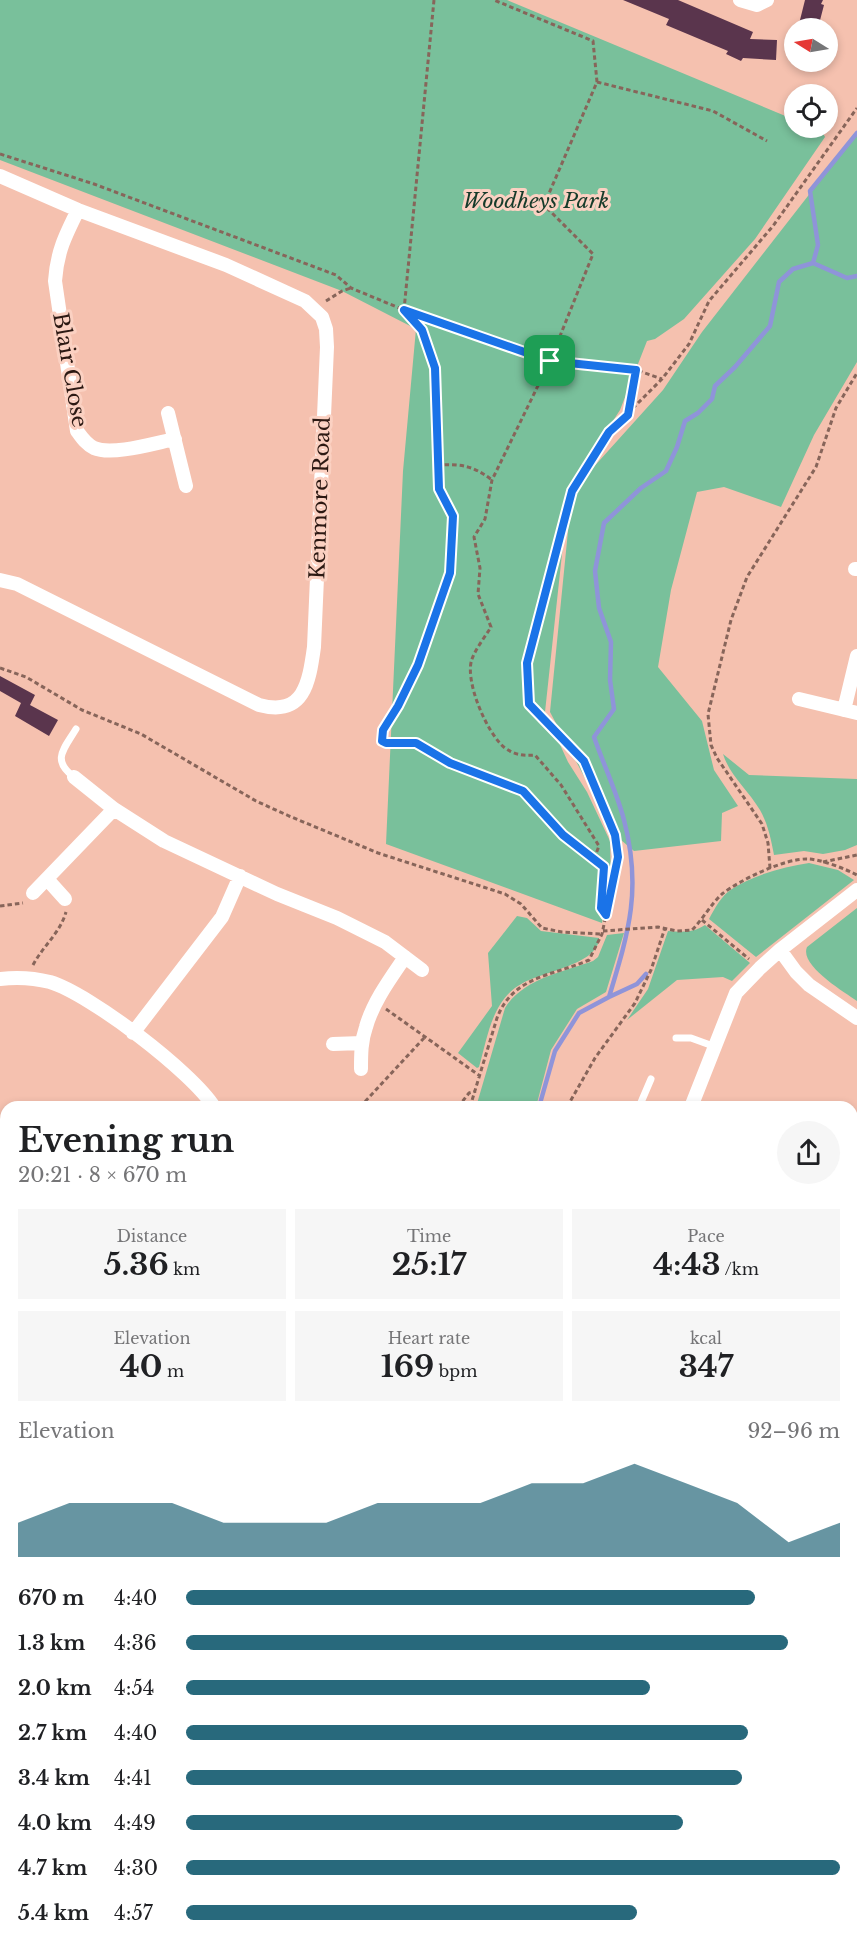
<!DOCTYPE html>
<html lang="en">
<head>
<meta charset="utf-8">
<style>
	:root { --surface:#fff; --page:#f6f6f6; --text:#202124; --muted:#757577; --accent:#28697c }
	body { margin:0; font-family:"Libre Baskerville",serif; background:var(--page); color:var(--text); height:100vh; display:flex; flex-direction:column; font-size:22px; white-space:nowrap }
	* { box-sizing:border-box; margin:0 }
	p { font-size:20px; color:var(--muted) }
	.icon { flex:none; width:33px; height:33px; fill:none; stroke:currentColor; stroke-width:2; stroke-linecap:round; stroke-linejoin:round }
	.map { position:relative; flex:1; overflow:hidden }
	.drawer { position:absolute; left:0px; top:1101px; width:858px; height:848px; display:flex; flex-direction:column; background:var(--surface); border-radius:18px 18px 0 0; box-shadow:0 3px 9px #0003 }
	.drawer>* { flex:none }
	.needle { width:39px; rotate:281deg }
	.tools { position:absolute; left:784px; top:18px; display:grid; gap:12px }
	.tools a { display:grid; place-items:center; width:54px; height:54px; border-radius:50%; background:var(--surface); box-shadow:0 3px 9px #0003; font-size:30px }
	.pin { position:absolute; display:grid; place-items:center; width:51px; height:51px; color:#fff; margin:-26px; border-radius:12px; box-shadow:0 3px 9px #0006 }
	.round { display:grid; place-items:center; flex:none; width:63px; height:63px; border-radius:32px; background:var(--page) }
	.summary { display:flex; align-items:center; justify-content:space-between; height:102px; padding:0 18px }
	h1 { font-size:33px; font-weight:700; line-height:45px }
	.metrics { display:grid; grid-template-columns:repeat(3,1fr); gap:9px; height:102px; padding:6px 18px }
	.metrics div { display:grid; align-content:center; border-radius:0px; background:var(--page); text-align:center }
	.metrics b { font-size:30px; font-weight:700 }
	.metrics small { font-size:16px; font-weight:400 }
	.metrics p { font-size:16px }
	.chart { height:168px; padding:12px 18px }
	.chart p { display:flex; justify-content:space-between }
	.chart svg { width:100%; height:108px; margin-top:6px; fill:var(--accent); opacity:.7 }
	ul { padding:0 18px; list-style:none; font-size:20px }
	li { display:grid; grid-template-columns:96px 72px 1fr; align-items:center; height:45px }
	li i { height:15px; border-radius:8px; background:var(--accent) }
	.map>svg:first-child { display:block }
	.green { fill:#79c09b }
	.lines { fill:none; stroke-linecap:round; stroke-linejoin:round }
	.stream { stroke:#8f94d9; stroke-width:4.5 }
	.building { fill:#5a354d }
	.path { stroke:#87655a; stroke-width:3; stroke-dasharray:4.5 3; stroke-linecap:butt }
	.lane { stroke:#fff; stroke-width:7 }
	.street { stroke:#fff; stroke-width:14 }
	.route-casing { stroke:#fff; stroke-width:12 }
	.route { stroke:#1a73e8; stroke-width:8 }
	.labels { text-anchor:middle; stroke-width:6; stroke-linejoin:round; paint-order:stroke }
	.park-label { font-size:21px; font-style:italic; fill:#163b2a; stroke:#fbd1c2 }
	.street-label { font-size:21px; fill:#2c1913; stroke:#fbd1c2 }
</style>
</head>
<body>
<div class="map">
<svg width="857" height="1948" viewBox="0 0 857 1948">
	<rect width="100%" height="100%" fill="#f5c1af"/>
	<path class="green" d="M 0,0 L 507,0 L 795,120 L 795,128 L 814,128 L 822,131 L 825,137 L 755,239 L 684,319 L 655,339 L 647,341 L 620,410 L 569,489 L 545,712 L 568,762 L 587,792 L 610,841 L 611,877 L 602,923 L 386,844 L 403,471 L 416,329 L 342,291 L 0,160 Z
		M 857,133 L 857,362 L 814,435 L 781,507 L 724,487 L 697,492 L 671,590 L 658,667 L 702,721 L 714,770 L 738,806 L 722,813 L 721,841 L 634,851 L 615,835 L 550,712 L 572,491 L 663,390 L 702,332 Z
		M 723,754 L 749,775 L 857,779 L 857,845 L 845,850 L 823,854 L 804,851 L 774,855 C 771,839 768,824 760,810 C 748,790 730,776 723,754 Z
		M 809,863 L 838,870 L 854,880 L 756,957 L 709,919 C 715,908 721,896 732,889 C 753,875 784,867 809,863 Z
		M 857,908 L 857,1001 C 844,992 799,965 807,947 Z
		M 517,916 L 527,918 L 541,931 L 599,938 C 599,964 542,972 523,983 C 492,999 488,1036 479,1067 L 477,1068 L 458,1053 L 492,1006 L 488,953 Z
		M 705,925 L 750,963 L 732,981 L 723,977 L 677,980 L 627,1020 L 648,989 L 668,931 C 682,932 693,933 705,925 Z
		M 624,933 L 606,992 L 577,1009 L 551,1050 L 536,1107 L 476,1107 L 505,1008 C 523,979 562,972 593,961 L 598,957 L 607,935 Z
		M 852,1588 L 857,1600 L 857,1706 L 852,1705 Z
		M 0,1876 L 6,1879 L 6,1942 L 120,1943 L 116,1948 L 0,1948 Z"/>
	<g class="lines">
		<path class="stream" d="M 813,263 L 847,278 L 857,276
			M 609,997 L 637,984 L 646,974
			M 539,1107 L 555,1051 L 579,1013 L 609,997 C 629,931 642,889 624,820 C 617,793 603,763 594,737 L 614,709 L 610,680 L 611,642 L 599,608 L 595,571 L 604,523 L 641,488 L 666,471 L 677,447 L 685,421 L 698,413 L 712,399 L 715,386 L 735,367 L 770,326 L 779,282 L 793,269 L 813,263 L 818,245 L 810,191 L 857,133
			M 194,1948 L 196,1942"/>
	</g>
	<path class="building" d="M 623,0 L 678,0 L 753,32 L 750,39 L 777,40 L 776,60 L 743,58 L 741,61 L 726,54 L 728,51 L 666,25 L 669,19 Z
		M 805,0 L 823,0 L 821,4 L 824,5 L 818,28 L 798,28 Z
		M 0,676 L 35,695 L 30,705 L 58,720 L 49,736 L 15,716 L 21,703 L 0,691 Z"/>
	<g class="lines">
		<path class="path" d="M 434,0 L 404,310 L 422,330 L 435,368 L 439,489 L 453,516 L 450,573 L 418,665 L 398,706 L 383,730 L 382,741 L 386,743 L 415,743 L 450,763 L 523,791 L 563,835 L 604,867 L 601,908 L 606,915
			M 597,82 L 713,111 L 767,141
			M 0,154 L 94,184 L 336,275 L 351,288 L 404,310 L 550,361 L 593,254 L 544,205 L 597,82 L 593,41 L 494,0
			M 326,301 L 342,291 L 351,288
			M 628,413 L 636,370
			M 437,465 C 461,464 472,465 492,480
			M 0,668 L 26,677 L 82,710 L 141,734 L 256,801 L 289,816 L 378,853 L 505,894 L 521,904 L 542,928 L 562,932 L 602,934
			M 594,859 L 599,846 L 561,785 L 535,755 C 523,756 515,755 505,748 C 487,734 464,680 472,659 C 476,648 485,637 491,627 L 478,594 L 480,568 L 474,537 L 485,519 L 492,480 L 550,361 L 636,370 L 662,379
			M 823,862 L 857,855
			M 770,868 L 768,843 L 762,824 L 717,758 L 711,745 L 708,714 L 731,620 L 747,577 L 816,467 L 836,408 L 857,373
			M 0,906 L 23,903
			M 702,920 L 749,959
			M 603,931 L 658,927 L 677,931 L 692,930 C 703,919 711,904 722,894 C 740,880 785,858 808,859 C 820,859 846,869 857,875
			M 33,965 C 43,946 60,933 66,912
			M 386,1009 L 480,1076
			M 360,1107 L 424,1038
			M 458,1107 L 469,1093 L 476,1091
			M 470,1107 L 497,1018 C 513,976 552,976 589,960 L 602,934 L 618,857 L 615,835 L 584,761 L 529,704 L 527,663 L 572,491 L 609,432 L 662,379 L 689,344 L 709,301 L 773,226 L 857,108
			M 567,1107 L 595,1058 L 635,1003 L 651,970 L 665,928
			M 853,1582 L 857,1593
			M 0,1780 L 6,1783
			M 124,1948 L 127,1942
			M 240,1948 L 242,1942"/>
		<path class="lane" d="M 74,777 C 51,760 64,749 76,729
			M 676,1038 L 691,1038 L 713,1046
			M 639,1107 L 651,1079
			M 852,1325 L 857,1329
			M 852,1489 L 857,1488
			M 852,1571 L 857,1569"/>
		<path class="street" d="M 740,0 L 757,5 L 767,0
			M 0,176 L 78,210 L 226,265 L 305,301 L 322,317 L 326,329 L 327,347 L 314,647 C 309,683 304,717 259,705 L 17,584 L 0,580
			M 78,210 C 65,236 57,252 55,281 L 77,431 C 82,438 86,444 94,448 C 112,456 155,443 175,439
			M 168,413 L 186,486
			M 855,569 L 857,569
			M 799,699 L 857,713
			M 844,710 L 857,656
			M 74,777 L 114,809 L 164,841 L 277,894 L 337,918 L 385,942 L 422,970
			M 47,879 L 65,899
			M 33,893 L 114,809
			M 780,950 L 796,972 L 809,985 L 857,1018
			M 0,979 C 17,977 34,978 50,982 C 90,994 192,1072 214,1107
			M 133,1033 L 222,917 L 240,876
			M 333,1044 L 362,1043
			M 361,1069 C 361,1055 361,1041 366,1027 C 373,1002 390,979 405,957
			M 691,1107 L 736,993 L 760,968 L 780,950 L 857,890
			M 0,1171 L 6,1167
			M 852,1211 L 857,1215
			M 0,1304 L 6,1308
			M 852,1311 L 857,1304
			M 0,1468 L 6,1465
			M 0,1564 L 6,1583
			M 852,1722 L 857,1723
			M 852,1883 L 857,1880
			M 434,1942 L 450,1948
			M 696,1942 L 697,1948
			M 380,1948 L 382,1942
			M 508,1948 L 511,1942"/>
	</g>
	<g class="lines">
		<defs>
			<path id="route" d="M 404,310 L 550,361 L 636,370 L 628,415 L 609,432 L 572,491 L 527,663 L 529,704 L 584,761 L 615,835 L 618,857 L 606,915 L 601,908 L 604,867 L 563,835 L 523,791 L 450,763 L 416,743 L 386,743 L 382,741 L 383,730 L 398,706 L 418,665 L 450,573 L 453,516 L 439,489 L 435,368 L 422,330 Z"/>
		</defs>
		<use href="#route" class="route-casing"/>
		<use href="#route" class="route"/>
	</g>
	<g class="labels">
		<g class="park-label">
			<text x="536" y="208">Woodheys Park</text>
		</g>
		<g class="street-label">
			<text transform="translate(70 370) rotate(80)" y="7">Blair Close</text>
			<text transform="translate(320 498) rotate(-88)" y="7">Kenmore Road</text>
		</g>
	</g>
</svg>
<div class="tools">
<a><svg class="needle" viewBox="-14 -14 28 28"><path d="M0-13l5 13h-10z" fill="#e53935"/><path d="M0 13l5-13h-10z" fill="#757577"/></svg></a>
<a><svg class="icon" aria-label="locate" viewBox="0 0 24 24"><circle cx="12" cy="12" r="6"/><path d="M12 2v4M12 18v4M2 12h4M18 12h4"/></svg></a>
</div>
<div class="pin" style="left:550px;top:361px;background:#1e9e55"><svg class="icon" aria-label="arrive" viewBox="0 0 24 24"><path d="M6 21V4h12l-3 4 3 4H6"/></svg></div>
<section class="drawer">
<div class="summary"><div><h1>Evening run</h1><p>20:21 · 8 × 670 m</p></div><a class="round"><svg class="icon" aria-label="share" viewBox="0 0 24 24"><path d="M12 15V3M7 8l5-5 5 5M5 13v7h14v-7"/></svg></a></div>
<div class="metrics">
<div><p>Distance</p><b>5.36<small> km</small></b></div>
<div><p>Time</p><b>25:17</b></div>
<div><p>Pace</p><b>4:43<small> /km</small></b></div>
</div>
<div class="metrics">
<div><p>Elevation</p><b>40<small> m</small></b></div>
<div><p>Heart rate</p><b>169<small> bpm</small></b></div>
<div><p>kcal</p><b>347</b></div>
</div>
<div class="chart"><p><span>Elevation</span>92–96 m</p>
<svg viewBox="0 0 160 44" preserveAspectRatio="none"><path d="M0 44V30L10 22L20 22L30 22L40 30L50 30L60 30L70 22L80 22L90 22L100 14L110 14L120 6L130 14L140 22L150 38L160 30V44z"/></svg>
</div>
<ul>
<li><b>670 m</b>4:40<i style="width:87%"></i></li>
<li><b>1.3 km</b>4:36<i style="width:92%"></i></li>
<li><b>2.0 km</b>4:54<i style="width:71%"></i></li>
<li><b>2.7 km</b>4:40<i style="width:86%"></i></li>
<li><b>3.4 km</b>4:41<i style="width:85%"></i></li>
<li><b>4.0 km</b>4:49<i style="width:76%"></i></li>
<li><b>4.7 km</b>4:30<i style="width:100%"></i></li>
<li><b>5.4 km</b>4:57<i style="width:69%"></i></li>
</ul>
</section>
</div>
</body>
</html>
